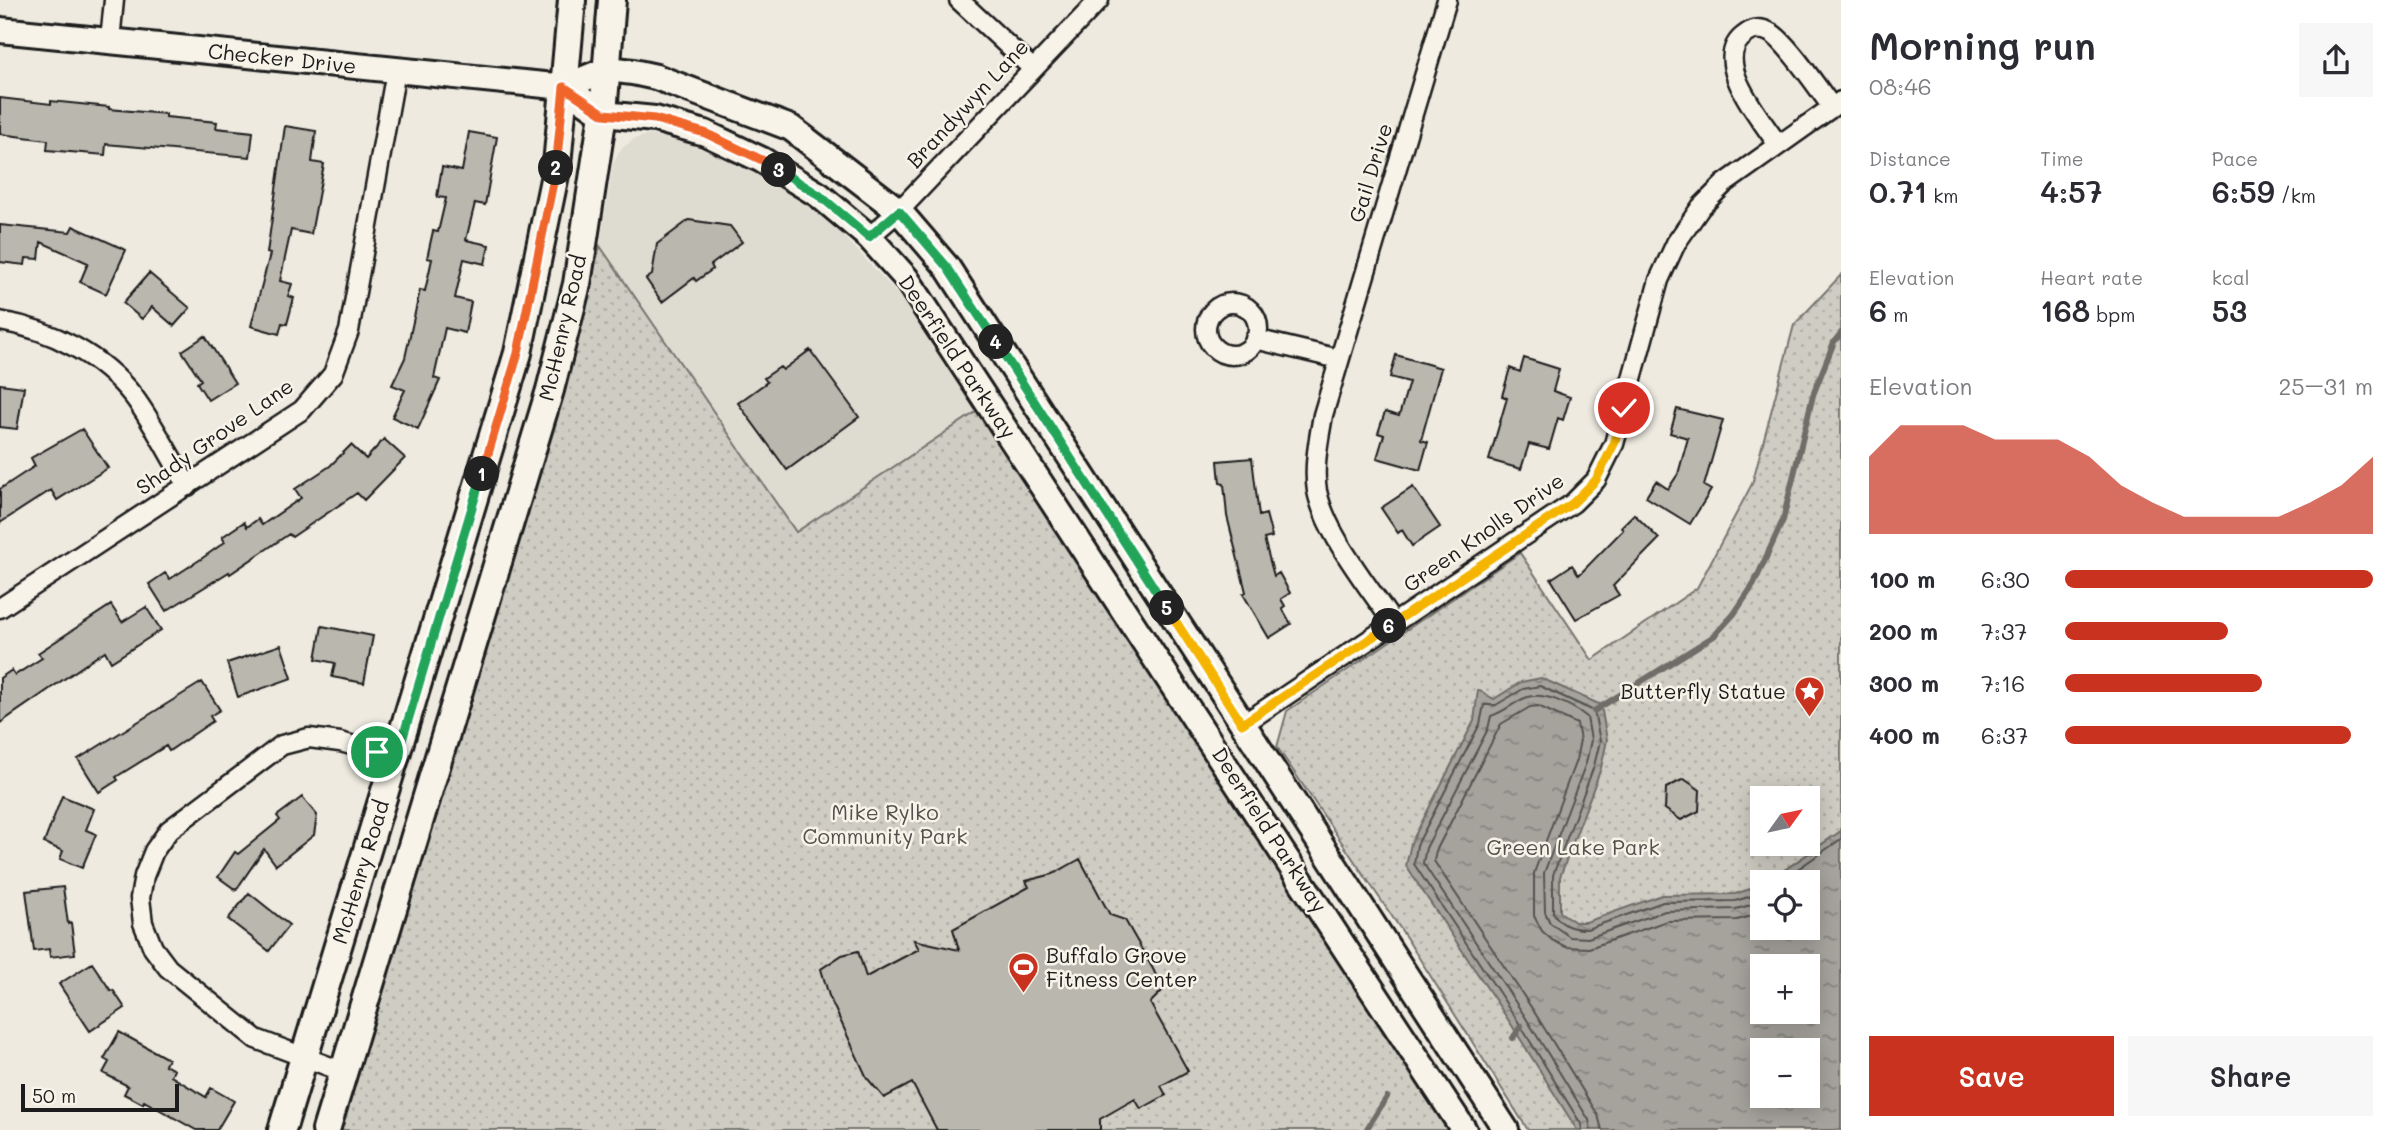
<!DOCTYPE html>
<html lang="en">
<head>
<meta charset="utf-8">
<style>
	:root { --surface:#fff; --page:#f7f7f7; --text:#2b2b33; --muted:#7c7c81; --accent:#c8321e }
	body { margin:0; font-family:Mali,sans-serif; background:var(--page); color:var(--text); height:100vh; display:flex; flex-direction:column; font-size:26px; white-space:nowrap }
	* { box-sizing:border-box; margin:0 }
	p { font-size:23px; color:var(--muted) }
	.icon { flex:none; width:38px; height:38px; fill:none; stroke:currentColor; stroke-width:2; stroke-linecap:round; stroke-linejoin:round }
	.map { position:relative; flex:1; overflow:hidden }
	.drawer { display:flex; flex-direction:column; background:var(--surface); width:560px }
	.drawer>* { flex:none }
	.needle { width:46px; rotate:57deg }
	.buttons { position:absolute; left:1750px; top:786px; display:grid; gap:14px }
	.buttons a { display:grid; place-items:center; width:70px; height:70px; border-radius:0px; background:var(--surface); box-shadow:0 4px 18px #0003; font-size:35px }
	.scale { position:absolute; left:21px; bottom:18px; width:158px; box-sizing:border-box; padding-left:7px; border:4px solid #1c1c1c; border-top:0; font-size:19px; line-height:24px; white-space:nowrap; color:#1c1c1c; -webkit-text-stroke:5px #f7f3e8; paint-order:stroke }
	.pin { position:absolute; display:grid; place-items:center; width:60px; height:60px; color:#fff; margin:-30px; border:4px solid #fff; border-radius:50%; box-shadow:0 2px 7px #0007 }
	.km { position:absolute; width:35px; height:35px; margin:-18px; border-radius:50%; background:#222; color:#fff; font-size:19px; line-height:35px; text-align:center }
	.round { display:grid; place-items:center; flex:none; width:74px; height:74px; border-radius:0px; background:var(--page) }
	.head { display:flex; align-items:center; justify-content:space-between; height:119px; padding:0 28px }
	h1 { font-size:38px; font-weight:600; line-height:52px }
	.figures { display:grid; grid-template-columns:repeat(3,1fr); gap:10px; height:119px; padding:7px 28px }
	.figures div { display:grid; align-content:center }
	.figures b { font-size:30px; font-weight:600 }
	.figures small { font-size:19px; font-weight:400 }
	.figures p { font-size:19px }
	.chart { height:196px; padding:14px 28px }
	.chart p { display:flex; justify-content:space-between }
	.chart svg { width:100%; height:126px; margin-top:7px; fill:var(--accent); opacity:.7 }
	.action { display:flex; gap:14px; margin-top:auto; padding:14px 28px }
	.action a { flex:1; height:80px; border-radius:0px; background:var(--accent); color:#fff; font-size:28px; font-weight:600; line-height:80px; text-align:center }
	.action a+a { background:var(--page); color:var(--text) }
	ul { padding:0 28px; list-style:none; font-size:23px }
	li { display:grid; grid-template-columns:112px 84px 1fr; align-items:center; height:52px }
	li i { height:18px; border-radius:9px; background:var(--accent) }
	main { display:flex; flex:1; min-height:0 }
	.map>svg:first-child { display:block }
	.built { fill:#dedbd1 }
	.park { fill:url(#park-dots); stroke:#767470; stroke-width:2; fill-rule:evenodd }
	.water { fill:url(#water-ripples); stroke:#6f6d69; stroke-width:2; fill-rule:evenodd }
	.lines { fill:none; stroke-linecap:round; stroke-linejoin:round }
	.shore { stroke:#535250; stroke-width:2 }
	.stream { stroke:#6f6d69; stroke-width:6 }
	.building { fill:#bab7af; stroke:#1c1c1c; stroke-width:2 }
	.street-casing { stroke:#1c1c1c; stroke-width:23 }
	.secondary-casing { stroke:#1c1c1c; stroke-width:30 }
	.primary-casing { stroke:#1c1c1c; stroke-width:32 }
	.street { stroke:#f7f3e8; stroke-width:18 }
	.secondary { stroke:#f7f3e8; stroke-width:24 }
	.primary { stroke:#f7f3e8; stroke-width:26 }
	.split-1-casing { stroke:#fff; stroke-width:14 }
	.split-2-casing { stroke:#fff; stroke-width:14 }
	.split-3-casing { stroke:#fff; stroke-width:14 }
	.split-4-casing { stroke:#fff; stroke-width:14 }
	.split-5-casing { stroke:#fff; stroke-width:14 }
	.split-6-casing { stroke:#fff; stroke-width:14 }
	.split-7-casing { stroke:#fff; stroke-width:14 }
	.split-1 { stroke:#22a559; stroke-width:9 }
	.split-2 { stroke:#f0652b; stroke-width:9 }
	.split-3 { stroke:#f0652b; stroke-width:9 }
	.split-4 { stroke:#22a559; stroke-width:9 }
	.split-5 { stroke:#22a559; stroke-width:9 }
	.split-6 { stroke:#f5b400; stroke-width:9 }
	.split-7 { stroke:#f5b400; stroke-width:9 }
	.labels { text-anchor:middle; stroke-width:5; stroke-linejoin:round; paint-order:stroke }
	.street-label { font-size:21px; fill:#1c1c1c; stroke:#f7f3e8 }
	.poi-label { font-size:21px; fill:#1c1c1c; stroke:#f7f3e8; text-anchor:end }
	.park-label { font-size:21px; fill:#52514e; stroke:#f7f3e8 }
</style>
</head>
<body>
<main>
<div class="map">
<svg width="1841" height="1130" viewBox="0 0 1841 1130">
	<defs>
		<pattern id="park-dots" width="8" height="8" patternUnits="userSpaceOnUse" patternTransform="scale(1.75)"><rect width="8" height="8" fill="#cfccc3"/><path d="M2 2h.1M6 6h.1" fill="none" stroke="#b1afa7" stroke-width="1.8" stroke-linecap="round"/></pattern>
		<pattern id="water-ripples" width="26" height="14" patternUnits="userSpaceOnUse" patternTransform="scale(1.75)"><rect width="26" height="14" fill="#a6a39d"/><path d="M2 4q2-2 4 0t4 0M15 11q2-2 4 0t4 0" fill="none" stroke="#86847f"/></pattern>
	</defs>
	<rect width="100%" height="100%" fill="#eeeae0"/>
	<filter id="ink" filterUnits="userSpaceOnUse"><feTurbulence type="fractalNoise" baseFrequency=".0143" numOctaves="2"/><feDisplacementMap in="SourceGraphic" scale="14" xChannelSelector="R" yChannelSelector="G"/><feConvolveMatrix kernelMatrix="1 2 1 2 8 2 1 2 1" color-interpolation-filters="sRGB"/></filter>
	<g filter="url(#ink)">
		<path class="built" d="M 648,135 L 670,138 L 710,152 L 773,180 L 824,215 L 913,310 L 979,410 L 796,533 L 600,246 L 613,164 L 621,149 L 634,139 Z"/>
		<path class="park" d="M 600,246 L 796,532 L 979,410 L 1448,1130 L 337,1130 L 548,446 Z
			M 1841,275 L 1841,1130 L 1528,1130 L 1402,931 L 1277,747 L 1287,711 L 1520,553 L 1592,660 L 1697,588 L 1752,484 L 1794,325 ZM 1762,798 L 1808,798 L 1808,844 L 1762,844 ZM 1762,882 L 1808,882 L 1808,928 L 1762,928 ZM 1762,966 L 1808,966 L 1808,1012 L 1762,1012 ZM 1762,1050 L 1808,1050 L 1808,1096 L 1762,1096 Z"/>
		<path class="water" d="M 1541,678 L 1601,705 L 1607,740 L 1601,768 L 1560,877 L 1560,912 L 1575,922 L 1586,922 L 1662,895 L 1735,894 L 1762,885 L 1762,928 L 1808,928 L 1808,882 L 1767,882 L 1841,831 L 1841,1130 L 1577,1130 L 1511,1024 L 1406,866 L 1411,843 L 1474,721 L 1478,690 L 1494,699 L 1521,682 ZM 1762,966 L 1808,966 L 1808,1012 L 1762,1012 ZM 1762,1050 L 1808,1050 L 1808,1096 L 1762,1096 Z"/>
		<g class="lines">
			<path class="shore" d="M 1779,882 L 1841,839
				M 1582,1130 L 1581,1124 L 1517,1020 L 1414,864 L 1417,845 L 1480,724 L 1484,705 L 1496,705 L 1523,689 L 1540,686 L 1594,711 L 1600,741 L 1594,766 L 1553,875 L 1553,912 C 1561,926 1572,929 1587,929 L 1663,902 L 1735,901 L 1762,893
				M 1591,1130 L 1589,1120 L 1524,1015 L 1423,863 L 1426,848 L 1488,729 L 1491,716 C 1504,712 1513,703 1525,698 C 1543,690 1573,706 1587,717 L 1591,740 L 1586,763 L 1544,873 L 1545,912 L 1550,923 L 1570,937 L 1588,938 L 1665,911 L 1736,909 L 1762,902
				M 1602,1130 L 1598,1115 L 1533,1010 L 1434,861 L 1436,851 L 1501,724 L 1530,707 L 1538,706 L 1577,724 L 1580,740 L 1576,760 L 1534,873 L 1534,916 L 1542,931 L 1552,940 L 1566,947 L 1589,948 L 1667,921 L 1737,920 L 1762,913"/>
			<path class="stream" d="M 1594,711 L 1714,636 L 1734,614 L 1754,584 L 1783,520 L 1813,395 L 1834,342 L 1841,333
				M 1513,1038 L 1521,1026
				M 1366,1130 L 1387,1097"/>
		</g>
		<path class="building" d="M 0,98 L 51,104 L 51,101 L 109,107 L 109,109 L 166,114 L 166,117 L 217,122 L 216,128 L 253,132 L 250,157 L 106,144 L 105,155 L 47,150 L 48,140 L 0,134 Z
			M 285,126 L 316,131 L 312,162 L 324,164 L 311,234 L 291,230 L 280,281 L 292,284 L 288,296 L 294,298 L 287,324 L 282,323 L 279,334 L 251,326 L 270,254 L 267,253 Z
			M 469,132 L 497,137 L 485,205 L 475,203 L 466,240 L 489,245 L 485,264 L 464,259 L 455,298 L 471,302 L 465,333 L 445,328 L 434,378 L 440,380 L 418,429 L 392,417 L 405,390 L 392,385 L 405,358 L 420,290 L 425,291 L 432,259 L 427,258 L 433,231 L 438,232 L 446,198 L 437,197 L 442,167 L 462,171 Z
			M 689,220 L 730,226 L 742,242 L 711,265 L 713,269 L 696,281 L 694,278 L 662,302 L 646,279 L 652,275 L 657,244 Z
			M 0,225 L 70,232 L 73,226 L 126,250 L 106,294 L 80,282 L 88,263 L 41,242 L 39,259 L 26,258 L 25,265 L 0,262 Z
			M 149,273 L 190,308 L 174,326 L 152,307 L 142,319 L 123,303 Z
			M 205,336 L 235,383 L 208,400 L 197,383 L 201,380 L 182,351 Z
			M 810,350 L 859,417 L 787,470 L 738,403 L 767,382 L 764,378 L 780,367 L 783,370 Z
			M 1396,355 L 1441,368 L 1421,440 L 1428,442 L 1420,470 L 1377,458 L 1384,435 L 1378,433 L 1385,412 L 1399,416 L 1409,382 L 1390,377 Z
			M 1524,358 L 1559,369 L 1553,391 L 1570,397 L 1563,420 L 1558,418 L 1549,449 L 1529,444 L 1521,469 L 1489,460 L 1507,398 L 1502,396 L 1510,368 L 1520,372 Z
			M 0,384 L 24,387 L 17,429 L 0,427 Z
			M 1677,409 L 1723,420 L 1704,486 L 1711,490 L 1690,524 L 1646,497 L 1656,481 L 1668,489 L 1678,474 L 1688,438 L 1670,433 Z
			M 82,429 L 108,468 L 57,500 L 51,490 L 0,523 L 0,489 L 35,466 L 31,458 Z
			M 384,439 L 405,458 L 364,500 L 357,493 L 292,537 L 289,534 L 230,574 L 229,572 L 166,611 L 149,584 L 165,573 L 170,579 L 201,559 L 225,542 L 222,537 L 244,522 L 247,527 L 258,519 L 262,525 L 301,498 L 295,489 L 330,466 L 351,445 L 366,459 Z
			M 1252,458 L 1259,516 L 1266,514 L 1272,537 L 1264,539 L 1274,576 L 1279,573 L 1290,593 L 1281,599 L 1285,606 L 1282,608 L 1291,624 L 1269,638 L 1243,594 L 1246,592 L 1227,516 L 1224,484 L 1220,483 L 1218,461 Z
			M 1413,487 L 1440,527 L 1412,546 L 1402,530 L 1398,533 L 1381,508 Z
			M 1634,514 L 1659,539 L 1613,586 L 1619,595 L 1576,619 L 1551,579 L 1572,565 L 1579,575 L 1623,530 L 1621,527 Z
			M 111,605 L 122,622 L 146,607 L 161,630 L 111,662 L 105,651 L 0,723 L 0,678 L 12,670 L 15,675 L 42,658 L 38,653 Z
			M 322,626 L 373,636 L 364,683 L 332,677 L 335,663 L 316,659 Z
			M 281,645 L 292,678 L 238,697 L 227,663 Z
			M 202,682 L 220,710 L 210,716 L 213,721 L 169,751 L 166,746 L 116,777 L 118,780 L 99,792 L 78,759 Z
			M 1684,779 L 1700,790 L 1699,811 L 1681,820 L 1665,809 L 1666,788 Z
			M 62,796 L 94,809 L 86,830 L 96,834 L 82,868 L 60,859 L 63,851 L 44,843 Z
			M 302,797 L 317,815 L 314,835 L 276,865 L 264,849 L 236,890 L 218,877 L 235,852 L 238,854 L 280,820 L 277,816 Z
			M 1080,859 L 1110,915 L 1125,920 L 1153,969 L 1163,990 L 1150,1003 L 1188,1071 L 1161,1086 L 1166,1095 L 1141,1109 L 1135,1099 L 1100,1119 L 1100,1130 L 937,1130 L 912,1083 L 884,1098 L 867,1078 L 829,996 L 821,969 L 842,955 L 858,951 L 866,977 L 919,949 L 914,940 L 959,950 L 953,929 L 1029,887 L 1026,881 L 1053,874 Z
			M 63,887 L 68,924 L 71,923 L 75,954 L 50,957 L 49,949 L 34,951 L 26,891 Z
			M 249,893 L 289,925 L 269,951 L 228,919 Z
			M 92,963 L 111,991 L 113,990 L 125,1008 L 90,1031 L 59,984 Z
			M 119,1032 L 168,1059 L 165,1065 L 174,1070 L 171,1076 L 206,1097 L 211,1088 L 234,1101 L 217,1130 L 196,1130 L 144,1101 L 143,1104 L 124,1094 L 128,1086 L 103,1073 L 109,1062 L 104,1059 Z"/>
		<g class="lines">
			<defs>
				<path id="street" d="M 959,0 L 1033,69
					M 110,41 L 114,0
					M 1778,145 C 1761,118 1708,59 1746,34 C 1754,28 1762,28 1771,33 C 1787,42 1819,90 1832,107
					M 869,237 L 899,211 L 1099,0
					M1206 329a26 26 0 1 1 52 0a26 26 0 1 1-52 0Z
					M 0,321 C 52,330 101,355 134,397 C 154,424 170,457 188,486
					M 1255,339 L 1339,359
					M 0,608 L 302,410 L 333,374 L 349,331 L 396,71
					M 1393,623 C 1368,585 1326,535 1317,491 C 1313,466 1319,439 1323,415 L 1447,0
					M 1242,725 L 1573,503 L 1596,480 L 1614,444 L 1659,280 L 1676,243 L 1701,207 L 1724,184 L 1841,101
					M 344,1072 L 256,1039 L 168,968 L 153,948 L 143,923 L 140,898 L 144,876 L 154,851 L 169,830 L 282,745 L 309,738 L 340,742 L 397,757"/>
				<path id="secondary" d="M 0,30 L 564,87 L 608,69 L 633,72 L 656,77 L 791,128 L 899,211 L 947,267 L 1506,1130
					M 564,87 L 603,114 L 655,119 L 705,133 L 762,160 L 819,195 L 869,237 L 906,278 L 1464,1130"/>
				<path id="primary" d="M 282,1130 L 518,353 L 557,165 L 572,0
					M 326,1130 L 550,390 L 577,284 L 603,114 L 612,0"/>
			</defs>
			<use href="#street" class="street-casing"/>
			<use href="#secondary" class="secondary-casing"/>
			<use href="#primary" class="primary-casing"/>
			<use href="#street" class="street"/>
			<use href="#secondary" class="secondary"/>
			<use href="#primary" class="primary"/>
		</g>
	</g>
	<g class="lines" filter="url(#ink)">
		<defs>
			<path id="split-1" d="M 377,752 L 397,757 L 482,474"/>
			<path id="split-2" d="M 482,474 L 518,353 L 556,168"/>
			<path id="split-3" d="M 556,168 L 564,87 L 604,114 L 655,119 L 705,133 L 762,160 L 779,170"/>
			<path id="split-4" d="M 779,170 L 819,195 L 869,237 L 899,211 L 947,267 L 996,342"/>
			<path id="split-5" d="M 996,342 L 1167,608"/>
			<path id="split-6" d="M 1167,608 L 1242,724 L 1389,626"/>
			<path id="split-7" d="M 1389,626 L 1573,503 L 1596,480 L 1614,444 L 1624,408"/>
		</defs>
		<use href="#split-1" class="split-1-casing"/>
		<use href="#split-2" class="split-2-casing"/>
		<use href="#split-3" class="split-3-casing"/>
		<use href="#split-4" class="split-4-casing"/>
		<use href="#split-5" class="split-5-casing"/>
		<use href="#split-6" class="split-6-casing"/>
		<use href="#split-7" class="split-7-casing"/>
		<use href="#split-1" class="split-1"/>
		<use href="#split-2" class="split-2"/>
		<use href="#split-3" class="split-3"/>
		<use href="#split-4" class="split-4"/>
		<use href="#split-5" class="split-5"/>
		<use href="#split-6" class="split-6"/>
		<use href="#split-7" class="split-7"/>
	</g>
	<defs>
		<symbol id="sight-pin" viewBox="-11 -11 22 30"><path d="M0 17L-7.5 6A9.5 9.5 0 1 1 7.5 6Z" fill="#c8321e" stroke="#f7f3e8"/><path d="M0-6L1.8-2.2L6-1.7L2.9 1.2L3.7 5.4L0 3.3L-3.7 5.4L-2.9 1.2L-6-1.7L-1.8-2.2Z" fill="#fff"/></symbol>
		<symbol id="stadium-pin" viewBox="-11 -11 22 30"><path d="M0 17L-7.5 6A9.5 9.5 0 1 1 7.5 6Z" fill="#c8321e" stroke="#f7f3e8"/><path d="M0-5a6.5 5 0 1 0 0 10a6.5 5 0 1 0 0-10ZM-3.5-1.8h7v3.6h-7Z" fill="#fff"/></symbol>
	</defs>
	<g fill-rule="evenodd">
		<use href="#sight-pin" x="1792" y="674" width="35" height="47"/>
		<use href="#stadium-pin" x="1006" y="950" width="35" height="47"/>
	</g>
	<g class="labels">
		<g class="street-label">
			<text transform="translate(282 59) rotate(6)" y="7">Checker Drive</text>
			<text transform="translate(968 104) rotate(-47)" y="7">Brandywyn Lane</text>
			<text transform="translate(1371 173) rotate(-73)" y="7">Gail Drive</text>
			<text transform="translate(563 328) rotate(-77)" y="7">McHenry Road</text>
			<text transform="translate(957 357) rotate(56)" y="7">Deerfield Parkway</text>
			<text transform="translate(215 437) rotate(-35)" y="7">Shady Grove Lane</text>
			<text transform="translate(1484 533) rotate(-35)" y="7">Green Knolls Drive</text>
			<text transform="translate(1269 830) rotate(57)" y="7">Deerfield Parkway</text>
			<text transform="translate(361 872) rotate(-73)" y="7">McHenry Road</text>
		</g>
		<g class="poi-label">
			<text x="1786" y="699">Butterfly Statue</text>
			<text x="1046" y="963" text-anchor="start">Buffalo Grove<tspan x="1046" dy="24">Fitness Center</tspan></text>
		</g>
		<g class="park-label">
			<text x="885" y="820">Mike Rylko<tspan x="885" dy="24">Community Park</tspan></text>
			<text x="1573" y="855">Green Lake Park</text>
		</g>
	</g>
</svg>
<div class="buttons">
<a><svg class="needle" viewBox="-14 -14 28 28"><path d="M0-13l5 13h-10z" fill="#e53935"/><path d="M0 13l5-13h-10z" fill="#7c7c81"/></svg></a>
<a><svg class="icon" aria-label="locate" viewBox="0 0 24 24"><circle cx="12" cy="12" r="6"/><path d="M12 2v4M12 18v4M2 12h4M18 12h4"/></svg></a>
<a>+</a>
<a>−</a>
</div>
<div class="scale">50 m</div>
<div class="pin" style="left:377px;top:752px;background:#1e9e55"><svg class="icon" aria-label="arrive" viewBox="0 0 24 24"><path d="M6 21V4h12l-3 4 3 4H6"/></svg></div>
<div class="pin" style="left:1624px;top:408px;background:#d93025"><svg class="icon" aria-label="check" viewBox="0 0 24 24"><path d="M5 12l5 5 9-10"/></svg></div>
<b class="km" style="left:482px;top:474px">1</b>
<b class="km" style="left:556px;top:168px">2</b>
<b class="km" style="left:779px;top:170px">3</b>
<b class="km" style="left:996px;top:342px">4</b>
<b class="km" style="left:1167px;top:608px">5</b>
<b class="km" style="left:1389px;top:626px">6</b>
</div>
<section class="drawer">
<div class="head"><div><h1>Morning run</h1><p>08:46</p></div><a class="round"><svg class="icon" aria-label="share" viewBox="0 0 24 24"><path d="M12 15V3M7 8l5-5 5 5M5 13v7h14v-7"/></svg></a></div>
<div class="figures">
<div><p>Distance</p><b>0.71<small> km</small></b></div>
<div><p>Time</p><b>4:57</b></div>
<div><p>Pace</p><b>6:59<small> /km</small></b></div>
</div>
<div class="figures">
<div><p>Elevation</p><b>6<small> m</small></b></div>
<div><p>Heart rate</p><b>168<small> bpm</small></b></div>
<div><p>kcal</p><b>53</b></div>
</div>
<div class="chart"><p><span>Elevation</span>25–31 m</p>
<svg viewBox="0 0 160 44" preserveAspectRatio="none"><path d="M0 44V17L10 6L20 6L30 6L40 11L50 11L60 11L70 17L80 27L90 33L100 38L110 38L120 38L130 38L140 33L150 27L160 17V44z"/></svg>
</div>
<ul>
<li><b>100 m</b>6:30<i style="width:100%"></i></li>
<li><b>200 m</b>7:37<i style="width:53%"></i></li>
<li><b>300 m</b>7:16<i style="width:64%"></i></li>
<li><b>400 m</b>6:37<i style="width:93%"></i></li>
</ul>
<div class="action"><a>Save</a><a>Share</a></div>
</section>
</main>
</body>
</html>
